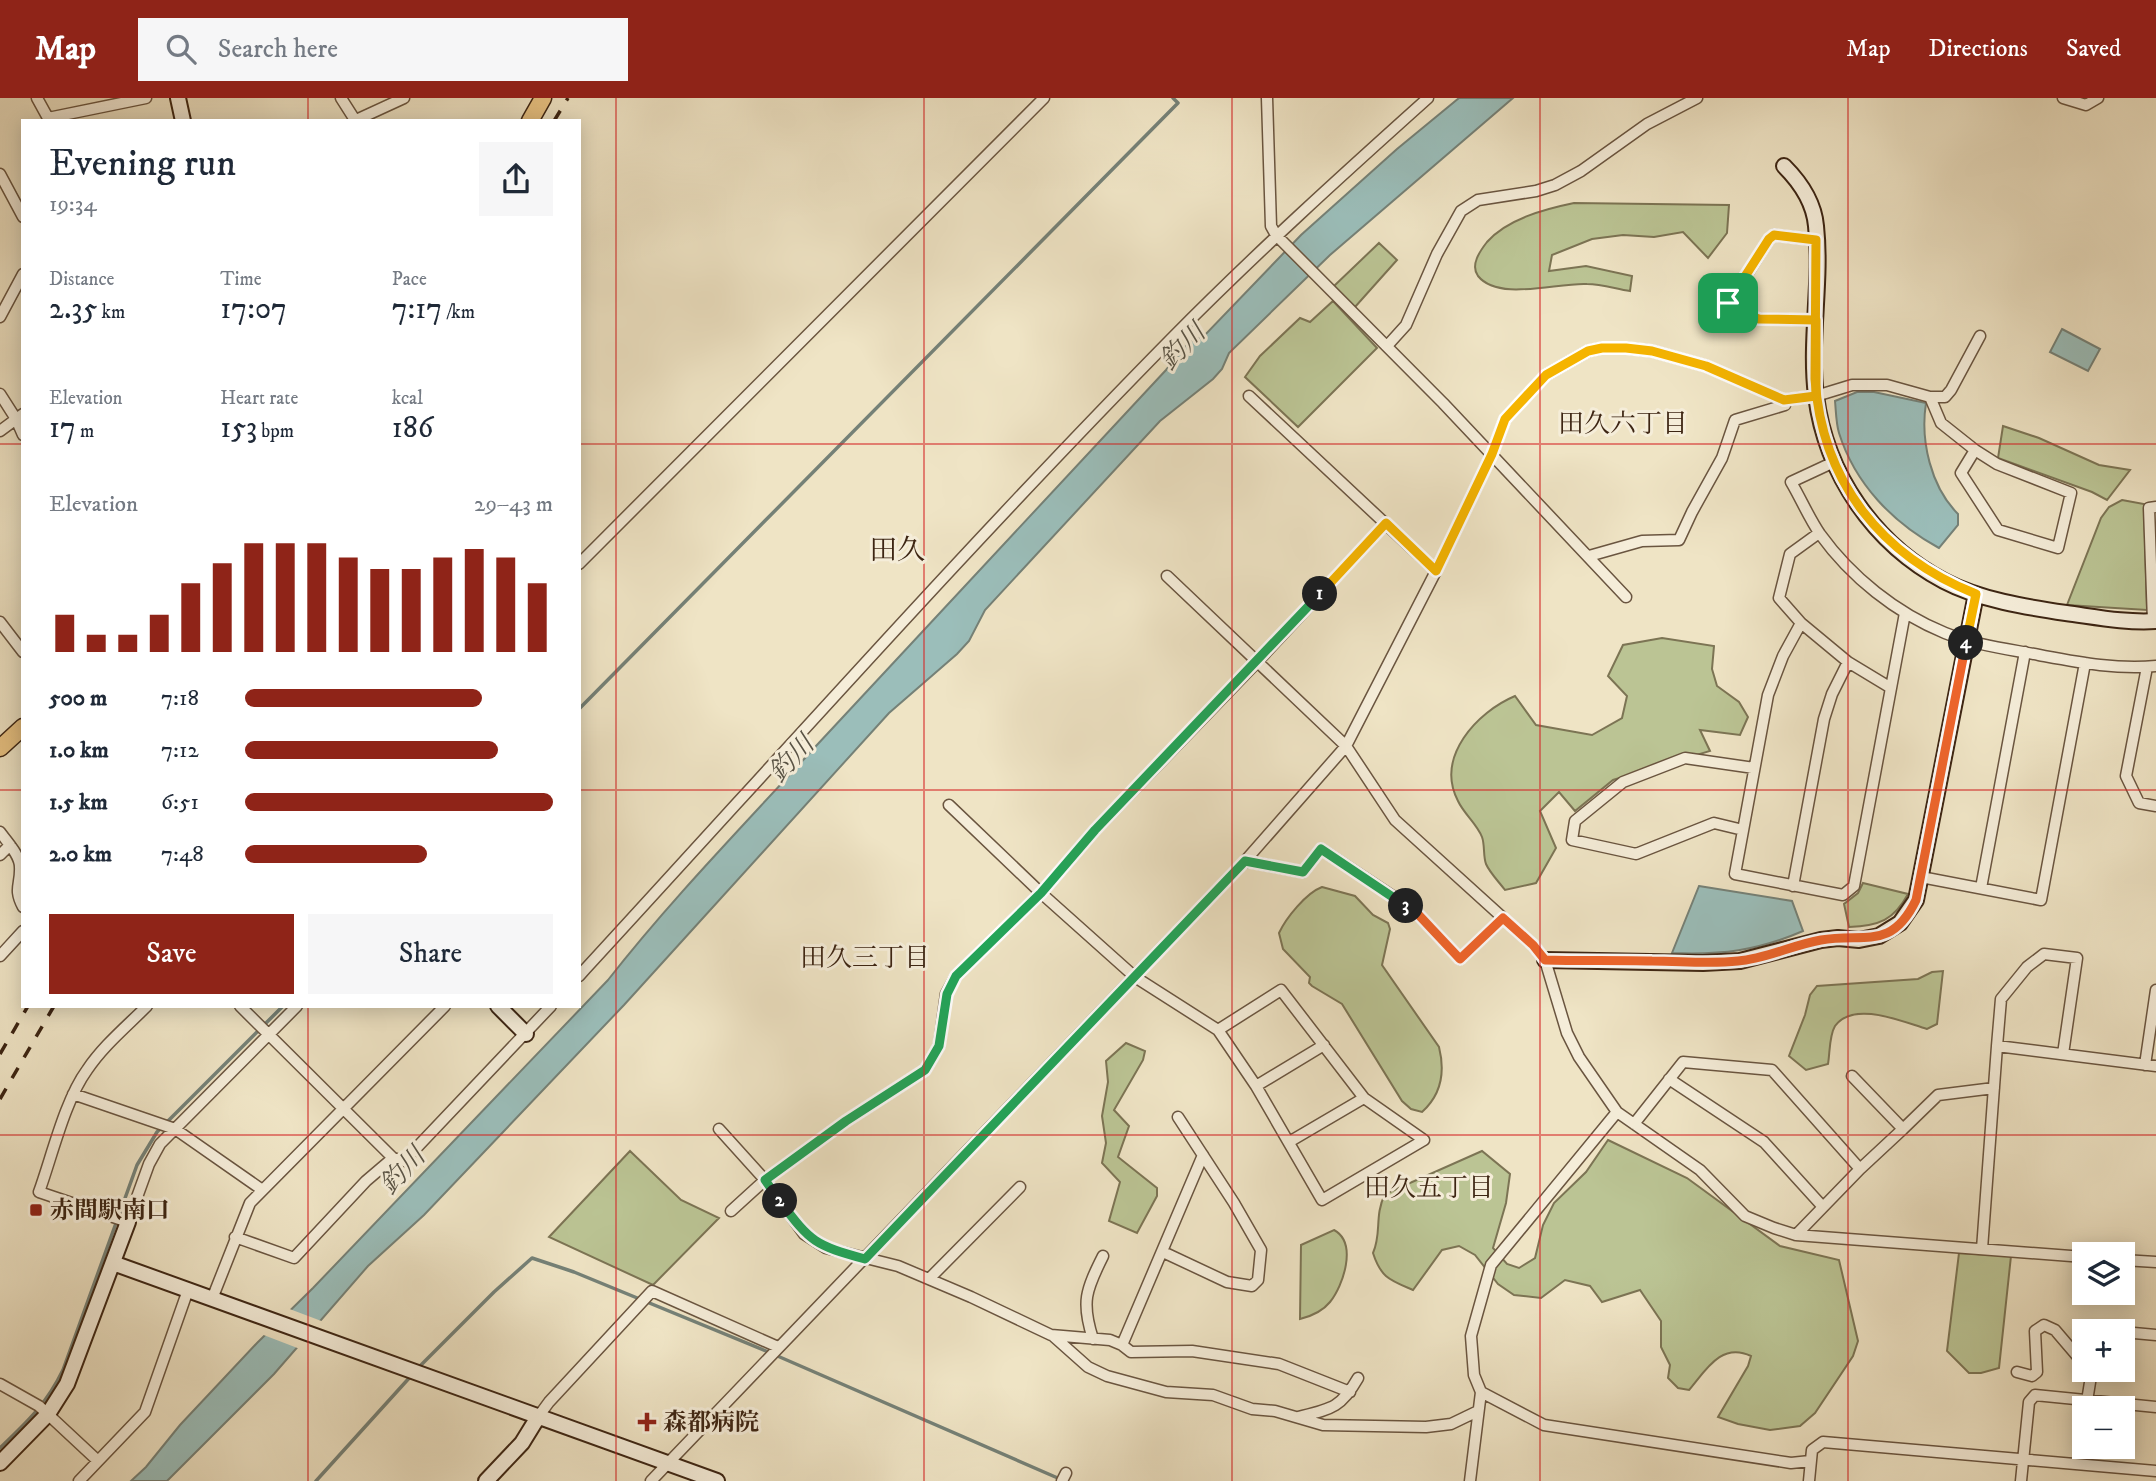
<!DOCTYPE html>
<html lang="en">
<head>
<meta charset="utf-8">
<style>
	:root { --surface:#fff; --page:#f6f6f7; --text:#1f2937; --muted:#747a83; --accent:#8f2418 }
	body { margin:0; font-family:"IM FELL DW Pica","Noto Serif JP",serif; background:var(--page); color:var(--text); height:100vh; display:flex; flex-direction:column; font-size:26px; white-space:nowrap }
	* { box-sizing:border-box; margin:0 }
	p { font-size:23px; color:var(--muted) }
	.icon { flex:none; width:38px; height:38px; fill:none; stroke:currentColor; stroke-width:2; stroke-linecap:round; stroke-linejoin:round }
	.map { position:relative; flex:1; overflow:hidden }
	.details { position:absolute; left:21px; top:21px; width:560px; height:889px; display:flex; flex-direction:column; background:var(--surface); border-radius:0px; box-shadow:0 4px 18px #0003 }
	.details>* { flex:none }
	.tools { position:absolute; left:2072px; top:1144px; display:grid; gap:14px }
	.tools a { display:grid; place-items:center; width:63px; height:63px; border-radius:0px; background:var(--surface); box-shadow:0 4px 18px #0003; font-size:35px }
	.pin { position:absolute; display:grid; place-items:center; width:60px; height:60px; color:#fff; margin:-30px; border-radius:14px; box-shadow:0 4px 10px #0006 }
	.km { position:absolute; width:35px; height:35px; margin:-18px; border-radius:50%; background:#222; color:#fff; font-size:19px; line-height:35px; text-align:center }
	.round { display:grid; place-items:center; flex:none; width:74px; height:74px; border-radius:0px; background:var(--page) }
	.head { display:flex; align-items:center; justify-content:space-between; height:119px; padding:0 28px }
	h1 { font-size:38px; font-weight:600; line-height:52px }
	.metrics { display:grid; grid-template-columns:repeat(3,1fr); gap:10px; height:119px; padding:7px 28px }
	.metrics div { display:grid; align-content:center }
	.metrics b { font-size:30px; font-weight:600 }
	.metrics small { font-size:19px; font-weight:400 }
	.metrics p { font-size:19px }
	.chart { height:196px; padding:14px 28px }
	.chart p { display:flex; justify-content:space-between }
	.chart svg { width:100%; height:126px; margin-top:7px; stroke:var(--accent); stroke-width:6 }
	.button { display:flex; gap:14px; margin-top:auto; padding:14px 28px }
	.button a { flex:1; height:80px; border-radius:0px; background:var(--accent); color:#fff; font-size:28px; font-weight:600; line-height:80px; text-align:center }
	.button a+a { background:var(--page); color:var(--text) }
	ul { padding:0 28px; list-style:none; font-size:23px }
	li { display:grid; grid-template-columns:112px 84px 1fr; align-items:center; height:52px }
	li i { height:18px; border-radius:9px; background:var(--accent) }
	header { display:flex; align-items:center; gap:42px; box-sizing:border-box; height:98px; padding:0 35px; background:var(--accent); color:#fff }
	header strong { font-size:33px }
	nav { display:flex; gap:38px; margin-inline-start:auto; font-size:24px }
	.search { width:490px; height:63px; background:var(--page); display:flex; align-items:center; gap:18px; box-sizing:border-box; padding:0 24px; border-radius:0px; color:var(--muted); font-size:26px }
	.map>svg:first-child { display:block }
	.green { fill:#bbc494; stroke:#7c7454; stroke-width:2 }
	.water { fill:#9bbeba; stroke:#758177; stroke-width:2 }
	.pier { fill:#efe4c5 }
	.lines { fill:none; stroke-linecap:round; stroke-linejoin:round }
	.stream { stroke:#758177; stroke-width:3.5 }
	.street-casing { stroke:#6a5540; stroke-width:13 }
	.secondary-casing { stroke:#3d2513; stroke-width:18 }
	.primary-casing { stroke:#3d2513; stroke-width:19 }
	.street { stroke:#f5edd9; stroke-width:10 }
	.secondary { stroke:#f5edd9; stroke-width:14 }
	.primary { stroke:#e8c282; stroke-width:16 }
	.rail { stroke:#3d2513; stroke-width:3.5; stroke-dasharray:12 12; stroke-linecap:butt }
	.split-1-casing { stroke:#fff; stroke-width:14 }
	.split-2-casing { stroke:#fff; stroke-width:14 }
	.split-3-casing { stroke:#fff; stroke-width:14 }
	.split-4-casing { stroke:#fff; stroke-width:14 }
	.split-5-casing { stroke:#fff; stroke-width:14 }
	.split-1 { stroke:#f5b400; stroke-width:9 }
	.split-2 { stroke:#22a559; stroke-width:9 }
	.split-3 { stroke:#22a559; stroke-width:9 }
	.split-4 { stroke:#f0652b; stroke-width:9 }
	.split-5 { stroke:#f5b400; stroke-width:9 }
	.grid { fill:none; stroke:#d62828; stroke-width:2; stroke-opacity:0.55 }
	.poi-dot { fill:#8f2418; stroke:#f5edd9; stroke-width:2.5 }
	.labels { text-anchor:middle; stroke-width:6; stroke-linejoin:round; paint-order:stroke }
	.poi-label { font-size:24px; font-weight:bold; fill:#3d2513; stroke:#f5edd9; text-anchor:start }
	.water-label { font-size:26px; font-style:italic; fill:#595345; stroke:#f5edd9 }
	.neighbourhood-label { font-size:26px; fill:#3d2513; stroke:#f5edd9 }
	.quarter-label { font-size:28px; fill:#3d2513; stroke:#f5edd9 }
</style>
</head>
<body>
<header>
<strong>Map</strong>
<div class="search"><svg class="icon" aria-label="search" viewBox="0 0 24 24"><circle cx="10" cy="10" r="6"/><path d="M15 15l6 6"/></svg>Search here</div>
<nav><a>Map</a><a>Directions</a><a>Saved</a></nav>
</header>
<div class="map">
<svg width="2156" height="1383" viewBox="0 0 2156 1383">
	<rect width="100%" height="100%" fill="#efe4c5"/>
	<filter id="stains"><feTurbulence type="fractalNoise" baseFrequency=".00286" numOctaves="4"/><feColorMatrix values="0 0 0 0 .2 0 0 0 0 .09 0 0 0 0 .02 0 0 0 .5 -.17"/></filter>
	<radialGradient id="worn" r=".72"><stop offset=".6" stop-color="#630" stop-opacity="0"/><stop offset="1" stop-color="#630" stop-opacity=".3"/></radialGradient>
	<path class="green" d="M 1574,105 L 1729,107 L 1727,135 L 1708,160 L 1683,134 L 1654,139 L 1623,137 L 1592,141 L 1552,157 L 1549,173 L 1586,168 L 1632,178 L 1630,193 C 1616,191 1602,186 1587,186 C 1558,184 1499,204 1478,178 C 1470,167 1480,153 1487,144 C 1507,121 1545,111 1574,105 Z
		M 1379,145 L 1397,162 L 1355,209 L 1334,188 Z
		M 1333,203 L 1377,250 L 1298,329 L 1245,279 L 1260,258 L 1300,220 L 1310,224 Z
		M 2003,328 L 2039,340 L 2099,367 L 2130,372 L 2107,402 L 2092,394 L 1998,360 Z
		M 2122,402 L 2144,406 L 2147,512 L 2067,507 L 2101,420 L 2109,409 Z
		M 1662,540 L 1714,548 L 1712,571 L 1717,588 L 1739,604 L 1748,619 L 1740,637 L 1700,632 L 1710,653 L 1613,682 L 1575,713 L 1559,694 L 1540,713 L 1556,750 L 1536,785 L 1505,792 C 1499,784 1490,775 1486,766 C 1483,758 1485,747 1482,739 C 1477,726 1464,716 1458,703 C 1435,659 1477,614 1515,598 L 1536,627 L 1592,637 L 1622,620 L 1627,598 L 1608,578 L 1623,547 Z
		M 1863,785 L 1908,796 C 1894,822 1879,828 1849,829 L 1844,806 L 1858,795 Z
		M 1322,789 L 1355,798 L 1373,817 L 1388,825 L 1390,831 L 1382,867 L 1439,949 C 1445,973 1442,996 1422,1014 L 1411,1011 L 1402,1003 L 1342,906 L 1312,888 L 1309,885 L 1310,879 L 1283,851 L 1279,835 C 1286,820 1306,795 1322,789 Z
		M 1943,873 L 1937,926 L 1927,931 C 1903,924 1854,902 1835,928 C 1829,938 1830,955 1828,966 L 1806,972 L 1789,958 L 1805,917 L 1810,897 L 1817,888 L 1918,881 L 1932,874 Z
		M 1126,945 L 1145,953 L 1143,962 L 1114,1012 L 1129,1028 L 1118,1059 L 1157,1090 L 1157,1098 L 1137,1135 L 1109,1123 L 1120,1084 L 1102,1065 L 1106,1045 L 1102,1018 L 1108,984 L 1106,963 Z
		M 1608,1042 L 1687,1080 L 1780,1148 L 1839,1162 L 1858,1243 L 1853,1258 L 1815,1315 L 1800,1328 L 1770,1332 L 1738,1326 L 1718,1319 L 1748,1268 L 1751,1258 C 1721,1244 1706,1272 1689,1292 L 1678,1290 L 1668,1280 L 1670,1267 L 1661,1249 L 1661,1223 L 1640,1192 L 1602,1204 L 1590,1188 L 1565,1182 L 1541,1200 L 1514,1197 L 1498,1186 L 1475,1157 L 1459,1148 L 1442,1152 L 1413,1192 C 1390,1182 1381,1180 1373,1155 C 1382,1135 1374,1118 1385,1096 L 1482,1053 L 1510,1076 L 1506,1105 L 1493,1150 L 1507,1166 L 1519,1170 L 1535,1160 L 1543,1127 L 1554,1105 L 1586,1074 Z
		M 630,1053 L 681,1102 L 719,1120 L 653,1187 L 549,1139 Z
		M 1334,1132 C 1358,1145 1343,1188 1330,1204 C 1322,1214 1312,1218 1300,1221 L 1301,1147 Z
		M 1959,1155 L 2011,1158 L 1999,1270 L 1981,1275 L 1969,1275 L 1947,1253 Z"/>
	<path class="water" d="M 1459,0 L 1513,0 L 1330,157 L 1229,255 L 1222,271 L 1213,281 L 1160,323 L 985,512 L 969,543 L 957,556 L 889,615 L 624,907 L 424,1117 L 368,1168 L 274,1276 L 167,1383 L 131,1383 L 146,1369 L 180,1327 L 257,1245 L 313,1190 L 608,882 C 673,799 746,725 816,648 C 932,522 1049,397 1166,272 L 1189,244 L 1204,238 L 1301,137 L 1397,51 Z
		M 2062,231 L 2100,251 L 2088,273 L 2050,254 Z
		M 1857,294 L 1874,294 L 1926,305 C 1920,343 1931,389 1958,416 L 1958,427 L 1939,450 C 1893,425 1855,386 1839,335 C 1836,325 1836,313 1835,303 Z
		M 1699,788 L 1792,803 L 1803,833 C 1757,853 1721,857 1672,855 Z"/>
	<path class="pier" d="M 287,1210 L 324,1224 L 300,1251 L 261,1236 Z"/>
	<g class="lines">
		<path class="stream" d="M 579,611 L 1178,5 L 1173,0
			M 418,1270 L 494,1194 L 532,1160 L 574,1174 L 766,1253 L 1060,1381
			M 0,1350 C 27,1324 46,1307 63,1272 L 137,1067 L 157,1034 L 283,908
			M 316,1383 L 411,1278"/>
		<defs>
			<path id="street" d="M 37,0 L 48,20 L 146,0
				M 341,0 L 355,22
				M 1267,0 L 1271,128 L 1276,137 L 1443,305 L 1626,499
				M 2063,0 L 2086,7 L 2098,0
				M 354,23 L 404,0
				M 0,76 L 23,119
				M 0,219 L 23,176
				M 1816,222 L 1759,221 L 1732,212 L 1729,205 L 1769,141 L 1774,137 L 1816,142
				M 1387,248 L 1406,227 L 1437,156 L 1461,113 L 1478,102 L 1536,93 L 1555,87 L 1581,73 L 1647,26 L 1697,0
				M 0,296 L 16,321 L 23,337
				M 1249,298 L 1436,473
				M 1930,299 L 1941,325 L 1975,352 L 1961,375 L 1998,432 L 2058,450 L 2071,395 L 1997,366 L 1975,352
				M 0,333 L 23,316
				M 1834,364 L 1791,384 C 1801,401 1809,420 1820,436 C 1851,479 1896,515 1945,535 C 1975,547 2008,551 2039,557 C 2077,564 2117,572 2156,568
				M 1819,435 L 1790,456 L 1779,500 L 1801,525 L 1848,564 L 1891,590 L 1905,515
				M 1589,458 L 1642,443 L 1679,442 L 1692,414 L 1722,360 L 1735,322 L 1785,307 L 1784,302
				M 579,466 L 1044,0
				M 1167,478 L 1346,648 L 1395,722 L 1533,847 L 1545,862 L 1567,935 L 1579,959 L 1617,1014 L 1700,1072 L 1745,1118 L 1774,1130 L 1796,1137 L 2084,1159
				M 2153,523 L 2149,410 L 2156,409
				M 0,524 L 23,554
				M 1801,525 L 1783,558 L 1768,597 L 1735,776 L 1843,797 L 1854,788 L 1891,590
				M 2147,569 L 2126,678 L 2139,705 L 2156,708
				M 949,707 L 1041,795 L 1135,879 L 1218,932
				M 1743,732 L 1714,725 L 1636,756 L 1572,742 L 1575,723 L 1623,684 L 1685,660 L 1754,670
				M 0,734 C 7,744 20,757 20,769 C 21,787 13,790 23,809
				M 0,757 L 10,747
				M 1245,763 L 1303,774 L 1321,751 L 1415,813 L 1460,861 L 1503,820
				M 1921,779 L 2041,802 L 2085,565
				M 1793,788 L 1824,621 L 1832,596 L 1848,564
				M 1981,790 L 2025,554
				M 0,858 L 23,833
				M 579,878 C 776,664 969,446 1173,239 C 1255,156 1341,78 1428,0
				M 1281,892 L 1364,1000 L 1424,1042 L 1322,1102 L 1256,988 L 1218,932 Z
				M 147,908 C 126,929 103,948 87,972 C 65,1002 52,1058 39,1094 L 128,1124 L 149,1066 L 160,1046 L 297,908
				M 240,908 L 393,1060 L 404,1063 L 551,908
				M 1997,948 L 2001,901 L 2027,869 L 2044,856 L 2077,860 L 2063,956
				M 2145,967 L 2156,892
				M 1852,978 L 1903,1031 L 1860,1071
				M 1669,981 L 1764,1044 L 1823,1109
				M 1256,988 L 1324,947
				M 73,996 L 175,1031 L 261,1091
				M 1634,1026 L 1683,964 L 1772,972 L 1860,1071 L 1796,1137
				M 719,1031 L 765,1082 L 804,1136 L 826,1150 L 898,1168 L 971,1199 L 1051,1237 L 1110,1242 L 1122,1247 L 1203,1057
				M 1903,1031 L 1938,997 L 1994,990
				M 1289,1044 L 1364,1000
				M 731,1113 L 765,1082 L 802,1055 L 846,1023 L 925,972 L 939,948 L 946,896 L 956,878 L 1041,795 L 1095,732 L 1258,563 L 1386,425
				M 235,1139 L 294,1160 L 366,1083 L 393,1060
				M 1982,1151 L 1997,948 L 2156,968
				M 1163,1154 L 1227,1184 L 1252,1188 L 1258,1182 L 1261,1152 L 1234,1105 L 1178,1019
				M 2123,1162 L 2156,1164
				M 929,1181 L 1020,1089
				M 212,1201 L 250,1105 L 445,908
				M 2097,1234 L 2097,1232 L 2120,1234
				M 2123,1234 L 2156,1237
				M 1052,1237 L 1088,1269 L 1107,1278 L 1166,1294 L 1213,1297 L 1252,1311 L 1275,1313 L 1323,1327 L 1426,1329 L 1451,1326 L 1478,1313
				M 1093,1241 C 1081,1204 1086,1192 1103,1158
				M 1122,1247 L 1131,1254 L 1192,1253 L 1279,1266 L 1350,1294
				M 2017,1274 L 2032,1278 L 2037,1274 L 2035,1233 L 2044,1227 L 2055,1232 L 2084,1266
				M 0,1286 L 39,1308 L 98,1363
				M 1481,1294 L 1544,1327 L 1791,1365 L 1810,1363
				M 2087,1303 L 2092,1272
				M 538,1319 L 549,1304 L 652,1193 L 778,1249
				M 1298,1319 C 1331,1311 1341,1310 1358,1280
				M 79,1383 L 145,1314 L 188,1192
				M 651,1383 L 1245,763 L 1346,648 L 1436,473 L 1492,356 L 1505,321 L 1546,277 L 1588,253 L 1602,250 L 1626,250 L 1652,253 L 1706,268 L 1784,302 L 1816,298 L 1852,287 L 1887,287 L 1930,299 L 1945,299 L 1951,292 L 1980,238
				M 1062,1383 L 1066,1375
				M 1470,1383 L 1481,1294 L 1474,1277 L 1471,1238 L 1491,1167 L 1617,1014
				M 1809,1383 L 1812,1352 L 1823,1344 L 2156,1373
				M 2021,1383 L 2029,1304 L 2035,1297 L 2156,1309"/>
			<path id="secondary" d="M 178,0 L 183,23
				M 1784,68 C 1800,84 1814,105 1816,128 C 1822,184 1809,242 1816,298 C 1826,376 1874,446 1944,483 C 1980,502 2026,509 2066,515 C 2096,519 2126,525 2156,523
				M 1545,862 L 1703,865 L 1740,863 L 1821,842 L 1838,840 L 1859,842 L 1879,838 L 1900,825 L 1916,802 L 1976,496
				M 498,908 L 526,936
				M 113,1165 L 717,1383
				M 0,1365 L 48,1316 L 67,1286 L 128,1124
				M 486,1383 L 522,1345 L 538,1319"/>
			<path id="primary" d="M 530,23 L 543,0
				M 0,650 L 23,629"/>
		</defs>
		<use href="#street" class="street-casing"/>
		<use href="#secondary" class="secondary-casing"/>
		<use href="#primary" class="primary-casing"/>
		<use href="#street" class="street"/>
		<use href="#secondary" class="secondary"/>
		<use href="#primary" class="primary"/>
		<path class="rail" d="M 554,23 L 568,0
			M 0,956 L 28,908
			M 0,1001 L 54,908"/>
	</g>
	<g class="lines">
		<defs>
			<path id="split-1" d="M 1320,496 L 1386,425 L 1436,473 L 1492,356 L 1505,321 L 1546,277 L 1588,253 L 1602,250 L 1626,250 L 1652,253 L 1706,268 L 1784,302 L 1816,298 L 1816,222 L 1759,221 L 1732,212 L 1728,205"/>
			<path id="split-2" d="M 780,1103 L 765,1082 L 846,1023 L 925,972 L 939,948 L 947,896 L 956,878 L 1041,795 L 1095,732 L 1320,496"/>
			<path id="split-3" d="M 780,1103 C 811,1145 815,1147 865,1161 L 1245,763 L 1303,774 L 1321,751 L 1406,808"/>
			<path id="split-4" d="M 1406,808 L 1415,813 L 1460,861 L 1503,820 L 1533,847 L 1545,862 C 1580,863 1616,862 1652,863 C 1681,863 1709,866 1738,863 C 1766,861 1792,847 1821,842 C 1863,834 1891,854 1916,802 L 1966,545"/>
			<path id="split-5" d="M 1728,205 L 1769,141 L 1774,137 L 1816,142 L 1815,281 C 1822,384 1881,458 1976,496 L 1966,545"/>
		</defs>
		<use href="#split-1" class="split-1-casing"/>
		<use href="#split-2" class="split-2-casing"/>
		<use href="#split-3" class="split-3-casing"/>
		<use href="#split-4" class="split-4-casing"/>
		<use href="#split-5" class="split-5-casing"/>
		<use href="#split-1" class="split-1"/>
		<use href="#split-2" class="split-2"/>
		<use href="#split-3" class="split-3"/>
		<use href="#split-4" class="split-4"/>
		<use href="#split-5" class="split-5"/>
	</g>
	<path class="grid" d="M 308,0 L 308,23M 616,0 L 616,1383M 924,0 L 924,1383M 1232,0 L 1232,1383M 1540,0 L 1540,1383M 1848,0 L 1848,1383M 0,346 L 23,346M 579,346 L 2156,346M 0,692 L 23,692M 579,692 L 2156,692M 308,908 L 308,1383M 0,1037 L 2156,1037"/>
	<g class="poi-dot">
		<rect x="29" y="1105" width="14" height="14" rx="3.5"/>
		<path d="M643.5 1313.5h7v7h7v7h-7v7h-7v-7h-7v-7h7z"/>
	</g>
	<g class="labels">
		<g class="poi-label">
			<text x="50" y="1120">赤間駅南口</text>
			<text x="663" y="1332">森都病院</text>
		</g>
		<g class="water-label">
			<text transform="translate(1182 248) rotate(-45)" y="9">釣川</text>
			<text transform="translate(791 660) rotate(-47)" y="9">釣川</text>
			<text transform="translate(402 1072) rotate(-47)" y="9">釣川</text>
		</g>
		<g class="neighbourhood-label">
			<text x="1623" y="334">田久六丁目</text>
			<text x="865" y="868">田久三丁目</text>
			<text x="1429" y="1098">田久五丁目</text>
		</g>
		<g class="quarter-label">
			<text x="897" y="461">田久</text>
		</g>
	</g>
	<rect width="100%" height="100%" filter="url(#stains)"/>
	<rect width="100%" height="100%" fill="url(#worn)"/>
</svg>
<div class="tools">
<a><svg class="icon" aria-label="layers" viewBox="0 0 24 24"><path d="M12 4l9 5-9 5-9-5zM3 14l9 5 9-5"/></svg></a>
<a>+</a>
<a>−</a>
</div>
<div class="pin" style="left:1728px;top:205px;background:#1e9e55"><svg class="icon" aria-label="arrive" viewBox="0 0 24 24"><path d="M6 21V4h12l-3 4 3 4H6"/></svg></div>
<b class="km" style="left:1320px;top:496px">1</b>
<b class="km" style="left:780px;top:1103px">2</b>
<b class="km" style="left:1406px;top:808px">3</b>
<b class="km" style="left:1966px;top:545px">4</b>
<section class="details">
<div class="head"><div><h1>Evening run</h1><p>19:34</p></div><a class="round"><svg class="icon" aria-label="share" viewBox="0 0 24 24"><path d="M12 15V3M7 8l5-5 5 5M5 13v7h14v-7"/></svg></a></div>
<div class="metrics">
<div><p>Distance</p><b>2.35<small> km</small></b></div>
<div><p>Time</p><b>17:07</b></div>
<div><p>Pace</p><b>7:17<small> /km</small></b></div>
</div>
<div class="metrics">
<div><p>Elevation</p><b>17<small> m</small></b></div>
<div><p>Heart rate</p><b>153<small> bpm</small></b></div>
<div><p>kcal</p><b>186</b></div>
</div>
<div class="chart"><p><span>Elevation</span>29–43 m</p>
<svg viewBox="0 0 160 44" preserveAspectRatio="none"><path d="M5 44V31M15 44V38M25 44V38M35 44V31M45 44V20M55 44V13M65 44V6M75 44V6M85 44V6M95 44V11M105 44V15M115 44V15M125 44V11M135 44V8M145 44V11M155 44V20"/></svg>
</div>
<ul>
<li><b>500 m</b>7:18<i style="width:77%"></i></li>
<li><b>1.0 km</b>7:12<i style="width:82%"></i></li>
<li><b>1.5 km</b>6:51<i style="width:100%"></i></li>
<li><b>2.0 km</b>7:48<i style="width:59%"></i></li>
</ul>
<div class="button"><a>Save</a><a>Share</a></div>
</section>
</div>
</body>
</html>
